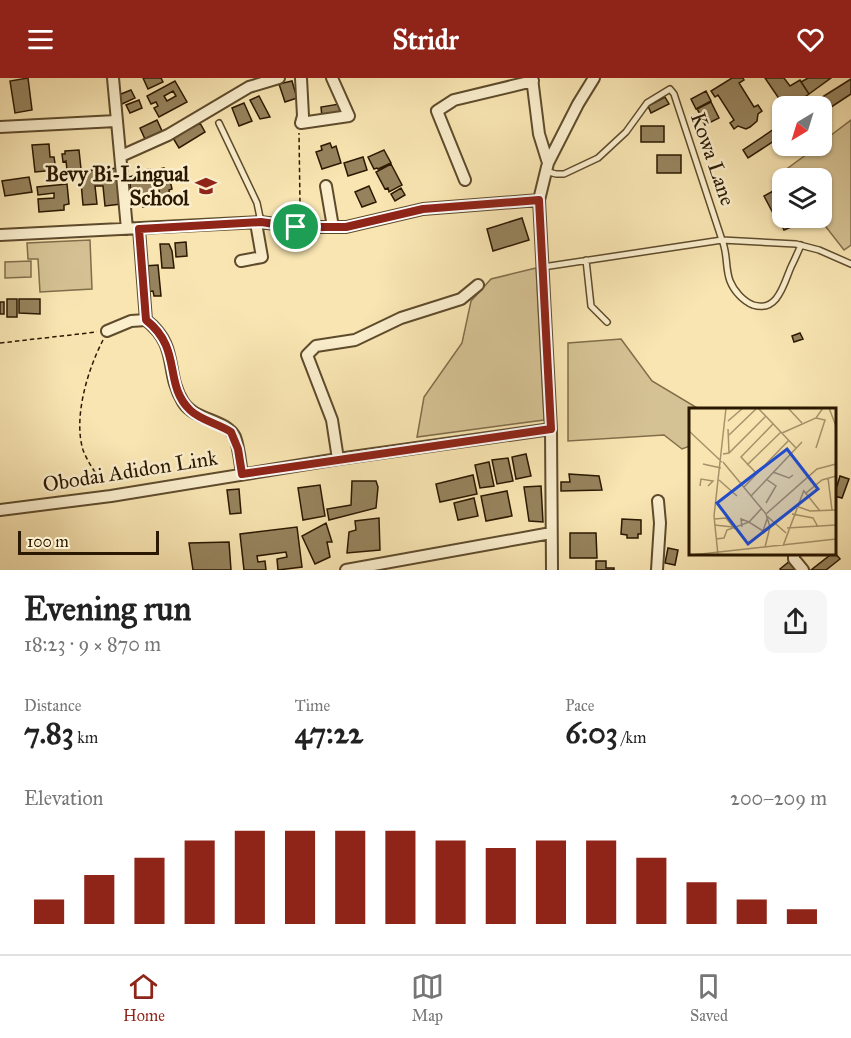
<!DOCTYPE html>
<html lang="en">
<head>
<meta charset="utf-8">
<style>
	:root { --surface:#fff; --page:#f6f6f6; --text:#222; --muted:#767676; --line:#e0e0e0; --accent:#8f2418 }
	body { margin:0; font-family:"IM FELL Great Primer",serif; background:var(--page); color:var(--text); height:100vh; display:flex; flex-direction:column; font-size:22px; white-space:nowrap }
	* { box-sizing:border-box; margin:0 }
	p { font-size:20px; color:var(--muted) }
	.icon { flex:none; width:33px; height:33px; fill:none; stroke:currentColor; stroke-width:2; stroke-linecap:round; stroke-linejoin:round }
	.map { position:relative; height:492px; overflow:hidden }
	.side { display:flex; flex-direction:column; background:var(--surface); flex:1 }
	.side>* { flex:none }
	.needle { width:39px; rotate:218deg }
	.fabs { position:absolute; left:772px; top:18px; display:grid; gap:12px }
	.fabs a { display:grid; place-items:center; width:60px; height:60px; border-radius:12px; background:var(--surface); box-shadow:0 2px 4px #0004; font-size:30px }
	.scale { position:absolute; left:18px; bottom:15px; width:141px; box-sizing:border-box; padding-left:6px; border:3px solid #2b1800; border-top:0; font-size:16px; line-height:21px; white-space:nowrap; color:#2b1800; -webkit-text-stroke:4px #faeecd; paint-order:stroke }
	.pin { position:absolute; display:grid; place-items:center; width:51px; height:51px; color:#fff; margin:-26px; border:3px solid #fff; border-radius:50%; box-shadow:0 2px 6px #0007 }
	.round { display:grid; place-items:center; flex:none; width:63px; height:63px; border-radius:12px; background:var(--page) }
	.headline { display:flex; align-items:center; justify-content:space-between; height:102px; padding:0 24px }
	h1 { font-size:33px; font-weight:700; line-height:45px }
	.stats { display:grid; grid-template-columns:repeat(3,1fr); gap:9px; height:102px; padding:6px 24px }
	.stats div { display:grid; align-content:center }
	.stats b { font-size:30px; font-weight:700 }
	.stats small { font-size:16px; font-weight:400 }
	.stats p { font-size:16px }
	.chart { height:168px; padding:12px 24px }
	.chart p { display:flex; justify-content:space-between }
	.chart svg { width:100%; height:108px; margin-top:6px; stroke:var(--accent); stroke-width:6 }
	header { display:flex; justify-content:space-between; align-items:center; height:78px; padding:0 24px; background:var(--accent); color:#fff; font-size:27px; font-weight:700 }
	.menu { display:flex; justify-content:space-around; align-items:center; height:84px; border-top:2px solid var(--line); background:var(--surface); font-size:16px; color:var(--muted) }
	.menu a { display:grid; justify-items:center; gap:3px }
	.menu .on { color:var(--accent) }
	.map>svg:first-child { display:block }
	.green { fill:#d5c294; stroke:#806d4a; stroke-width:1.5 }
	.building { fill:#96835d; stroke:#2b1800; stroke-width:1.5; fill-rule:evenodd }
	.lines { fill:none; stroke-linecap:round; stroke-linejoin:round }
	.lane-casing { stroke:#5e4b2c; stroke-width:8 }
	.street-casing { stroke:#5e4b2c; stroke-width:14 }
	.path { stroke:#2b1800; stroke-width:1.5; stroke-dasharray:4.5 3; stroke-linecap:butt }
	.lane { stroke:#faeecd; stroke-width:5 }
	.street { stroke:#faeecd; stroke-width:10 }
	.route-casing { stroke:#fff; stroke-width:12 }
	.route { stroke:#8f2418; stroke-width:8 }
	.labels { text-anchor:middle; stroke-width:5; stroke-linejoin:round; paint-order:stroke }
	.street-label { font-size:21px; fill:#2b1800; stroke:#faeecd }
	.poi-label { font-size:21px; font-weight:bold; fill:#2b1800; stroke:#faeecd; text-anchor:end }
	.inset-road { fill:none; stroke:#a6936b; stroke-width:1.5 }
	.view { fill:#1d4ed8; fill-opacity:0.15; stroke:#1d4ed8; stroke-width:3 }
	.inset-edge { fill:none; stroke:#2b1800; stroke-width:3 }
</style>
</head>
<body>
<header><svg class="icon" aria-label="menu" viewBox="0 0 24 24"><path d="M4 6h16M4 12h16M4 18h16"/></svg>Stridr<svg class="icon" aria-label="heart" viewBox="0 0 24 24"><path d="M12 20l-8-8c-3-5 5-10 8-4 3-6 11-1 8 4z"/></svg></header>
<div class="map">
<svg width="851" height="492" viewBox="0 0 851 492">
	<rect width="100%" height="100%" fill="#f8e5b2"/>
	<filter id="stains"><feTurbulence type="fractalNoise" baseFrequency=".00333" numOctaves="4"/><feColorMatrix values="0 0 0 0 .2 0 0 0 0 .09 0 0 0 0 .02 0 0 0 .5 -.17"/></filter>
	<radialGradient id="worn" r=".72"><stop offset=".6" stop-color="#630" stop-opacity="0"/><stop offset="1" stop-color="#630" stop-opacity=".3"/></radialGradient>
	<path class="green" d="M 851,42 L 851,167 L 844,172 L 819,140 L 822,140 L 822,100 L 789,100 L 784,93 L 818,68 L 822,68 L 822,64 Z
		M 90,162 L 92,211 L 40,214 L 38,181 L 28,181 L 27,165 Z
		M 31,183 L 31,199 L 5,200 L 5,184 Z
		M 536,190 L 544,342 L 417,359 L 424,319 L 462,265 L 471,223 L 491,201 Z
		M 621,261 L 652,303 L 699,331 L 690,332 L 690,368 L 682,371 L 664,357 L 568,363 L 568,265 Z"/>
	<path class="building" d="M 28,0 L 32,32 L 15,35 L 10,3 Z
		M 143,0 L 161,0 L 163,4 L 148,11 Z
		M 732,0 L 743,0 L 744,2 L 739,5 L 754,29 L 758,27 L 762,33 L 758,36 L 757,43 L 750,49 L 746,51 L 738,48 L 734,51 L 730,45 L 734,42 L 718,17 L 715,19 L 711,13 Z
		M 765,0 L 784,0 L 790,8 L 800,2 L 809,16 L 791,28 L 784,28 Z
		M 808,0 L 831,0 L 809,16 L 801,4 Z
		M 851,1 L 851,16 L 822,35 L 822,28 L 808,28 Z
		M 175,3 L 187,24 L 159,39 L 154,30 L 158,28 L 156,24 L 151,26 L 147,18 ZM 173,13 L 176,18 L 167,23 L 164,18 Z
		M 292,3 L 297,20 L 285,24 L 279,6 Z
		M 131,12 L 135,20 L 120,27 L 116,18 Z
		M 706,13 L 711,23 L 696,31 L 691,21 Z
		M 259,18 L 270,39 L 260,41 L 250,22 Z
		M 665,19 L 669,26 L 651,35 L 648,28 Z
		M 139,22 L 142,30 L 130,35 L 126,27 Z
		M 711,24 L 719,40 L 705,47 L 703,43 L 699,45 L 695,38 L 700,36 L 697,31 Z
		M 244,25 L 252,43 L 239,48 L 232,30 Z
		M 339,26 L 340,36 L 322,39 L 321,29 Z
		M 157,42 L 162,53 L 145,61 L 140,50 Z
		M 200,45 L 205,54 L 179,70 L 173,60 Z
		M 783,45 L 783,57 L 748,80 L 743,72 Z
		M 641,48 L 664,48 L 664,64 L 641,64 Z
		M 330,65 L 332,70 L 336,68 L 341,85 L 322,91 L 316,74 L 322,72 L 321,68 Z
		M 49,66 L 50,79 L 54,79 L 56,92 L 35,94 L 32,67 Z
		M 79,72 L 81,91 L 67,92 L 66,83 L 63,84 L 62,76 L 65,76 L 65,73 Z
		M 384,72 L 391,85 L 378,91 L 377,90 L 374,91 L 368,79 Z
		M 657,77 L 681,77 L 681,95 L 657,95 Z
		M 363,79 L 367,92 L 348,98 L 344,85 Z
		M 391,86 L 402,107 L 389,114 L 388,110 L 385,111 L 376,94 Z
		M 118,90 L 121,126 L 105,128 L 103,108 L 95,108 L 97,126 L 83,127 L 80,93 Z
		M 164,90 L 165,94 L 168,93 L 172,111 L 169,112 L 170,120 L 161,122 L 155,92 Z
		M 150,91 L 158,126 L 143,129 L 142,125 L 133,127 L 129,99 L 136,97 L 135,94 Z
		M 29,99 L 32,114 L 5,118 L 2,103 Z
		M 67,106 L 69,126 L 64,127 L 64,132 L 39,134 L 38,121 L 54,120 L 54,115 L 38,117 L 37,109 Z
		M 369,108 L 376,124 L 362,129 L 355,114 Z
		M 401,110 L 405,117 L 395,123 L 391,116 Z
		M 773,113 L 782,131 L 773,135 L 764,118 Z
		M 783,135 L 783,140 L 787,140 L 791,149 L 784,152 L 777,137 Z
		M 522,140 L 529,162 L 493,173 L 487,151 Z
		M 186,164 L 187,178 L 176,179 L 175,165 Z
		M 160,166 L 169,166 L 172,173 L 174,190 L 162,190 Z
		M 158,187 L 161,218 L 154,218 L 153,213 L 146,214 L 144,188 Z
		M 7,221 L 17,221 L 17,239 L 7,239 Z
		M 19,221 L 40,221 L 40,236 L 19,235 Z
		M 0,224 L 4,224 L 4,236 L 0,236 Z
		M 800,255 L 803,261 L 794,264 L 792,258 Z
		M 526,376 L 531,398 L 516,401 L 512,379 Z
		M 508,380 L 513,403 L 497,406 L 492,382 Z
		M 489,384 L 494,408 L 480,410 L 475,387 Z
		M 569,396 L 599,398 L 602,412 L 561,413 L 561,404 L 570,404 Z
		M 473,397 L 477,416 L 440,424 L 436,406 Z
		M 840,398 L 849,401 L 842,420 L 834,418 L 834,407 L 837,408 Z
		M 352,403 L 376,403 L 378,409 L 376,430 L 329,442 L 327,431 L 351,427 Z
		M 320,407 L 325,438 L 303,442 L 298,410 Z
		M 541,408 L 543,444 L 529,443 L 524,409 Z
		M 239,411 L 241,435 L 230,436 L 227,412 Z
		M 507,413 L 512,438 L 486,443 L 481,418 Z
		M 474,420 L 478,438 L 458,442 L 454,425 Z
		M 379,440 L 380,472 L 347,475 L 349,454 L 356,452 L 355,443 Z
		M 622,441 L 641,442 L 641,456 L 638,456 L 638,460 L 627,460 L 627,457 L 621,456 Z
		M 326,445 L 332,464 L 327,464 L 330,479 L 315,486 L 302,458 Z
		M 297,449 L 302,489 L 278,492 L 277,481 L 287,479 L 286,474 L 257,478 L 258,484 L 265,483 L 266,492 L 244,492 L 240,456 Z
		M 570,455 L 596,455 L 597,480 L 570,480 Z
		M 229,464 L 231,492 L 193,492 L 189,465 Z
		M 668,470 L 678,472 L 675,487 L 665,485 Z
		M 834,474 L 840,481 L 826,492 L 811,492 Z
		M 791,482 L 800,492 L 781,492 L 780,491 Z
		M 596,483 L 606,483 L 606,490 L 614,490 L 614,492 L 596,492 Z"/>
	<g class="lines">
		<defs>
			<path id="lane" d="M 219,45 L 257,125 L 261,144
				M 545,93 L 556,96 L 564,96 L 598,80 L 626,54 L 647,25 L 670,11 L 674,16 L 722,162 L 796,166 L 819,172 L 851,186
				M 586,182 L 591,228 L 607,244
				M 543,189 L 722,162 C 728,176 725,190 730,203 C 734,213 743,223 753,227 C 778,235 784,205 791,189 C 795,181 798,174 801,167"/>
			<path id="street" d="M 113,0 L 127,151
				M 301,0 L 303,38 L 301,45 L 349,38 L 332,0
				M 532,0 L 539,56 L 548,85
				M 0,49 L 116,43
				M 121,78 L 168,57 L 249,9 L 279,0
				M 465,102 L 437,33 L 454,22 L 533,3
				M 326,108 L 333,149
				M 139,151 L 146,242
				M 0,157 L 261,144 L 296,149 L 346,149 L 423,131 L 539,122
				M 241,183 L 262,179 L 256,145
				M 107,253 L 131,243 L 146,242 C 180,269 164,293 183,324 C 195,343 226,341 235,359 C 239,370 240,384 242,396
				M 338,381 L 332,342 L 307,277 L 316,268 L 355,262 L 401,240 L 461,221 L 478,207
				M 0,432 L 111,418 L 338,381 L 551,351
				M 794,476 L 794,481 L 803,492
				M 346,492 L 551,455
				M 552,492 L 551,351 L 539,122 L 548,85 L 578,26 L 594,0
				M 657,492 L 660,445 L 658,423"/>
		</defs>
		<use href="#lane" class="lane-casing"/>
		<use href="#street" class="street-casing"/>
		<path class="path" d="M 298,139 L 300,127 L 299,55
			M 103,262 C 88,291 73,339 83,372 C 88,385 97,397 105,409
			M 0,265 L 97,254"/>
		<use href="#lane" class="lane"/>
		<use href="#street" class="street"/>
	</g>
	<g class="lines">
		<defs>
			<path id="route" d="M 539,122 L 551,351 L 242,396 L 238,371 L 231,354 C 219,346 200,342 190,332 C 163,306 183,271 146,242 L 139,151 L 261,144 L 296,149 L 346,149 L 423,131 Z"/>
		</defs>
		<use href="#route" class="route-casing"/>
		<use href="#route" class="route"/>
	</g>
	<defs>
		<symbol id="school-bare" viewBox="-9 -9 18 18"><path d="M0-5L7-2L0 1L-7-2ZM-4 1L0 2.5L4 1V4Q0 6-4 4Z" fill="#8f2418" stroke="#faeecd" stroke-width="2.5" paint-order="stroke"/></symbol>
	</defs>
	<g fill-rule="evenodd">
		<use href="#school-bare" x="191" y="93" width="30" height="30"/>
	</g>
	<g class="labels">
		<g class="street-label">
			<text transform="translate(713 81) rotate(71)" y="7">Kowa Lane</text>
			<text transform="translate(130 393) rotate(-9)" y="7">Obodai Adidon Link</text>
		</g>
		<g class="poi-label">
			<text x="189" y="103">Bevy Bi-Lingual<tspan x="189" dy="24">School</tspan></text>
		</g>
	</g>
	<g transform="translate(689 330)">
		<rect width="147" height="147" fill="#f8e5b2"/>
		<path class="inset-road" d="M 69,0 L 107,40M 99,0 L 113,15M 140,0 L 147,18M 127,10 L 136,12 L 127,40M 39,13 L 54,0M 39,21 L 40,45M 0,23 L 33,54M 93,25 L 127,10 L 134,0M 40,27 L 68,0M 34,46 L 40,45 L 77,8M 34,54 L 77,106 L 81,119 L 76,139M 14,56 L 32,60M 58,57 L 92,24M 84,64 L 100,70 L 104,67M 67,65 L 52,49 L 84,16M 139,70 L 143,102M 30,72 L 48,88M 11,78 L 12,71 L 24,73 L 19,78M 55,79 L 100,32M 115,83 L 131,103M 117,85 L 133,72 L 147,68M 62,88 L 113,34M 77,95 L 87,78 L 77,71M 107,98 L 121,103 L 147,102M 77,106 L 128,61 L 147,56M 103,106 L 124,110 L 129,119M 79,109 L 97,125M 25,111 L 37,110 L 46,121M 25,117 L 44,119M 53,119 L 52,111 L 60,114 L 73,100M 98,120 L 147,117M 27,131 L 35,130 L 38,122 L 60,114 L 74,123 L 79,108M 94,138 L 115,82M 3,147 L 147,131M 29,147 L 25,108 L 37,0"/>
		<path class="view" d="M 98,41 L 129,81 L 59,136 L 28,95 Z"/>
		<rect width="147" height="147" class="inset-edge"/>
	</g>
	<rect width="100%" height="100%" filter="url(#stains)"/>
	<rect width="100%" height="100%" fill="url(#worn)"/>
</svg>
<div class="fabs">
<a><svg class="needle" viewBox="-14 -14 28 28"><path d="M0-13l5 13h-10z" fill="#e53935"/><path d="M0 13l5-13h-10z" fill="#767676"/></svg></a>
<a><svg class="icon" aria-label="layers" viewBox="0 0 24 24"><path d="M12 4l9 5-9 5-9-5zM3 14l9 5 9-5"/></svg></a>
</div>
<div class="scale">100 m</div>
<div class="pin" style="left:296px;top:149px;background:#1e9e55"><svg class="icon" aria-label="arrive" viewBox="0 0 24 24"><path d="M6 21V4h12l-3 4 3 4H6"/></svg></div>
</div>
<section class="side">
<div class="headline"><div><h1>Evening run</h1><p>18:23 · 9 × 870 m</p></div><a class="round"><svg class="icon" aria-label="share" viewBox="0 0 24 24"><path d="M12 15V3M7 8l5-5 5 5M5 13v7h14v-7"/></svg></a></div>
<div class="stats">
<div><p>Distance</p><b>7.83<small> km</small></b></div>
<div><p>Time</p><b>47:22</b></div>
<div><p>Pace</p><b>6:03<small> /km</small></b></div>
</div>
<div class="chart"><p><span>Elevation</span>200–209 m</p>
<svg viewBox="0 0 160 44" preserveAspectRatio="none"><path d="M5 44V34M15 44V24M25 44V17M35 44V10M45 44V6M55 44V6M65 44V6M75 44V6M85 44V10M95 44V13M105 44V10M115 44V10M125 44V17M135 44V27M145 44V34M155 44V38"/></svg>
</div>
</section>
<nav class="menu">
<a class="on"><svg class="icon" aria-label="home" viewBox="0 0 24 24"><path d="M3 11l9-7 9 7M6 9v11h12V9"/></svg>Home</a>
<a><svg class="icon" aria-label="map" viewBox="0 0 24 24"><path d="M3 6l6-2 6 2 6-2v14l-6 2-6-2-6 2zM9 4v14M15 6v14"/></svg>Map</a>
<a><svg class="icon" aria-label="saved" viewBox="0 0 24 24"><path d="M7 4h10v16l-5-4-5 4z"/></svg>Saved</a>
</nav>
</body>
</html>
